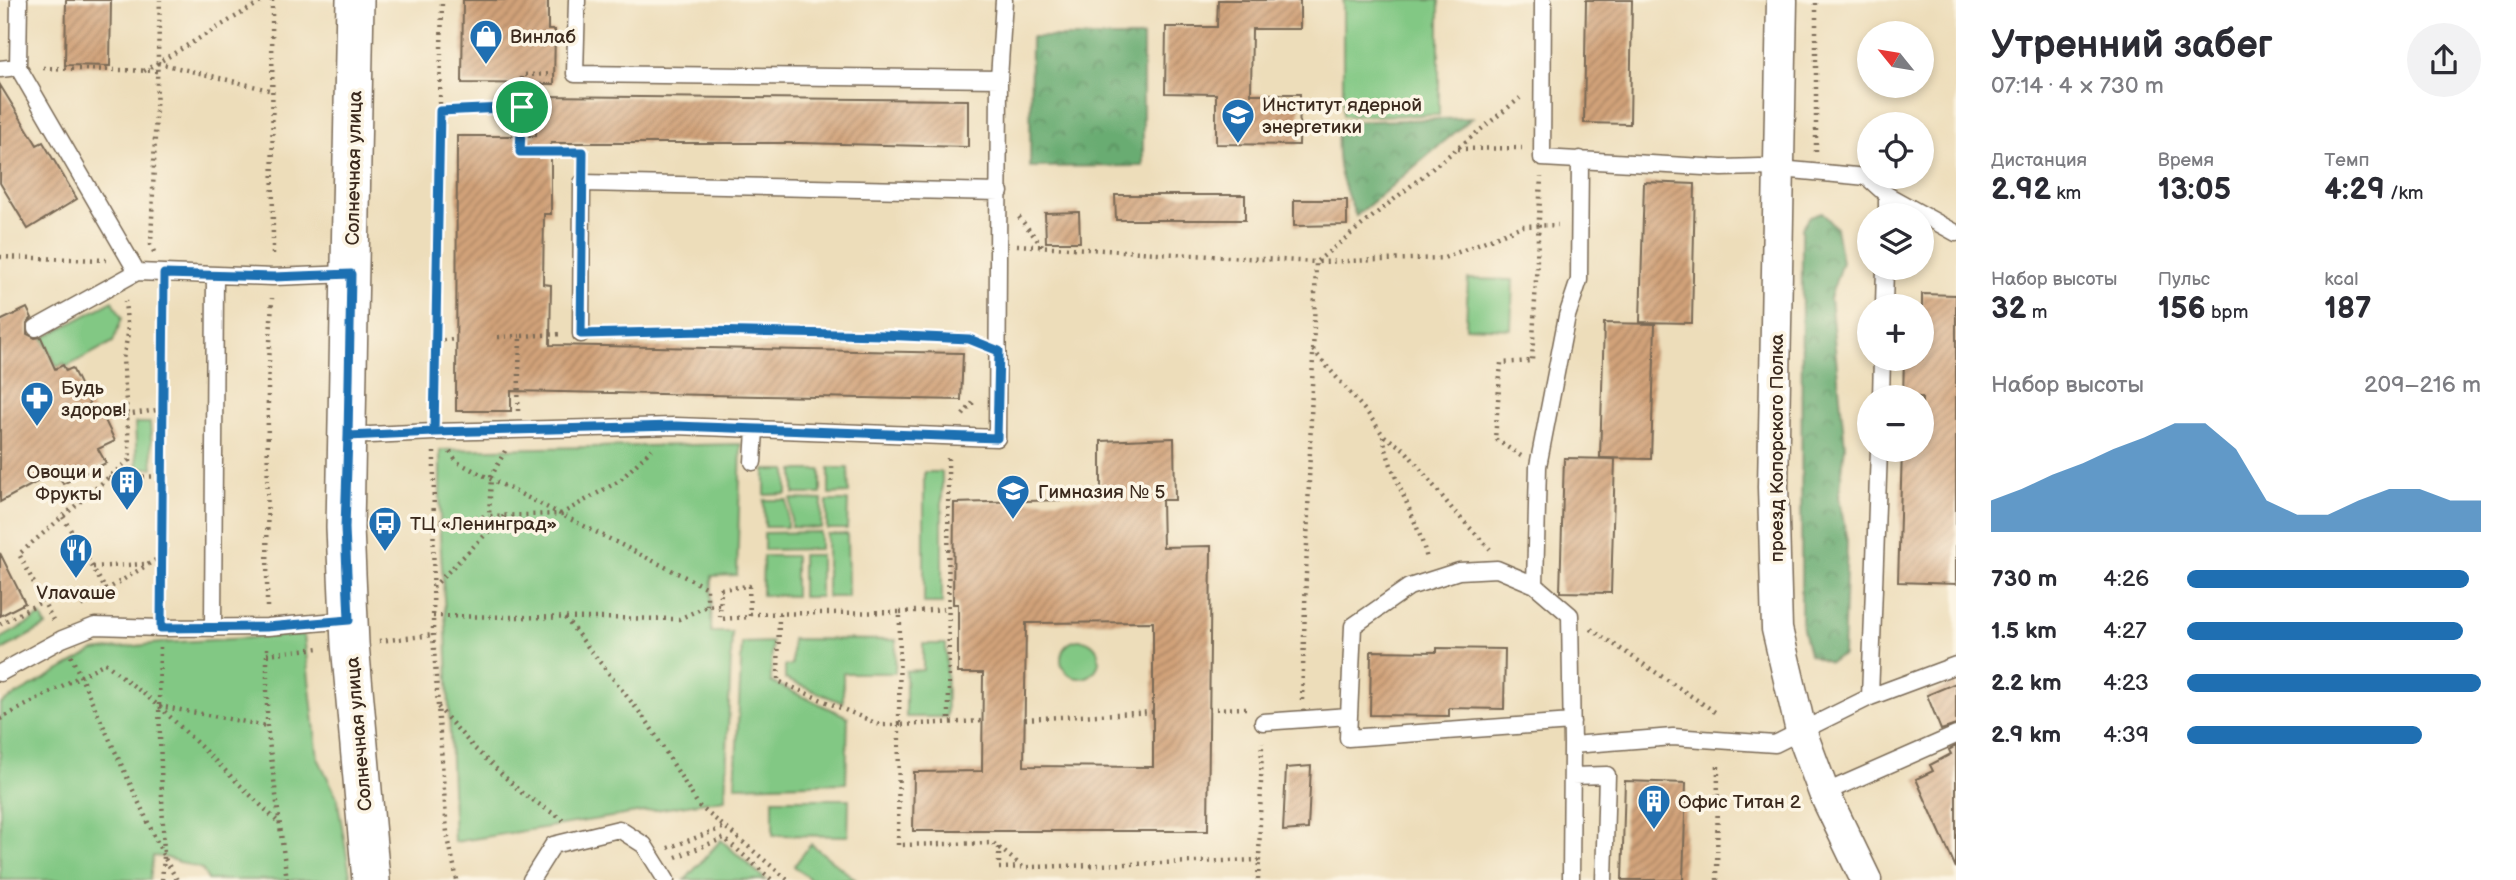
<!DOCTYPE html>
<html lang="ru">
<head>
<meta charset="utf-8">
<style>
	:root { --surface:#fff; --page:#f2f2f3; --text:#2b2b33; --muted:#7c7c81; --accent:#1f6fb2 }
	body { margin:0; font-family:"Balsamiq Sans",sans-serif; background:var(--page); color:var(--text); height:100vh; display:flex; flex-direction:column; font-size:26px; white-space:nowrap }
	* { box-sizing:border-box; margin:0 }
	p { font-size:23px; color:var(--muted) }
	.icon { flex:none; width:38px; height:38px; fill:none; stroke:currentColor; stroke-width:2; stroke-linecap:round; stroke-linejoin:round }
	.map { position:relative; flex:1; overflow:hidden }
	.drawer { display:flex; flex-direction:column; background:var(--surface); width:560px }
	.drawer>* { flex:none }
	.needle { width:46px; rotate:300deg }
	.controls { position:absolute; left:1857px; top:21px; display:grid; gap:14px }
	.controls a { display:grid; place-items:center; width:77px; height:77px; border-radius:50%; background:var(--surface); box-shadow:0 4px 10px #0003; font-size:35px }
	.pin { position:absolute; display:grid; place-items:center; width:60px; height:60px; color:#fff; margin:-30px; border:4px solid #fff; border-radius:50%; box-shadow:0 2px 7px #0007 }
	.round { display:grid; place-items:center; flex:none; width:74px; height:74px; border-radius:37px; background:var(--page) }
	.headline { display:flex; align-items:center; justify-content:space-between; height:119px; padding:0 35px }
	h1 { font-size:38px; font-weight:700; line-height:52px }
	.figures { display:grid; grid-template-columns:repeat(3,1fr); gap:10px; height:119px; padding:7px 35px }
	.figures div { display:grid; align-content:center }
	.figures b { font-size:30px; font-weight:700 }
	.figures small { font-size:19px; font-weight:400 }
	.figures p { font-size:19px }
	.chart { height:196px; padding:14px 35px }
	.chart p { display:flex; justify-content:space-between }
	.chart svg { width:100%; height:126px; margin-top:7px; fill:var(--accent); opacity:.7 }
	ul { padding:0 35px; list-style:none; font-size:23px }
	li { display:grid; grid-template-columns:112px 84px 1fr; align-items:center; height:52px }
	li i { height:18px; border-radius:9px; background:var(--accent) }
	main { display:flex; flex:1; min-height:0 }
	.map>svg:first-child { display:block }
	.green { fill:#82c884; stroke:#5e7951; stroke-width:2 }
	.forest { fill:url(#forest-crowns); stroke:#526b48; stroke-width:2 }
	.building { fill:url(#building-hatch); fill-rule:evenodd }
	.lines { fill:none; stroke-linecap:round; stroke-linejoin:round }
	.service-casing { stroke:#796955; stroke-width:19 }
	.minor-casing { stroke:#796955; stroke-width:33 }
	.tertiary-casing { stroke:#796955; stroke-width:40 }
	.path { stroke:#796955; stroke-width:4.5; stroke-dasharray:2 5; stroke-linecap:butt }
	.service { stroke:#fff; stroke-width:16 }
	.minor { stroke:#fff; stroke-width:30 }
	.tertiary { stroke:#fff; stroke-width:37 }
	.route-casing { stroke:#fff; stroke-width:14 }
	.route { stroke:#1f6fb2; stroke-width:9 }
	.labels { text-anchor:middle; stroke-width:7; stroke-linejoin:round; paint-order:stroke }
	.poi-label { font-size:19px; fill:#3b2a1e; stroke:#fcf5e5; text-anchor:start }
	.street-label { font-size:19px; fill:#3b2a1e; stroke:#fcf5e5 }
</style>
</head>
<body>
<main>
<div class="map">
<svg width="1956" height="880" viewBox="0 0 1956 880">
	<defs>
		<pattern id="forest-crowns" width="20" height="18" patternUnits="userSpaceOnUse" patternTransform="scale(1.75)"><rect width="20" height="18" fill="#69ac72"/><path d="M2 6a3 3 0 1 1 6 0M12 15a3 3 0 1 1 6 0" fill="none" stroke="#588c5d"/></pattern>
		<pattern id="building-hatch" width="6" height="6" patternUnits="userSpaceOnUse" patternTransform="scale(1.75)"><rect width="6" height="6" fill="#d1a279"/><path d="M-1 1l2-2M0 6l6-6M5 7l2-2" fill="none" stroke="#ab8463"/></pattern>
	</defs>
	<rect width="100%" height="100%" fill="#fcf5e5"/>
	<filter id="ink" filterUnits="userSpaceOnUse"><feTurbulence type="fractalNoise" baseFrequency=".0143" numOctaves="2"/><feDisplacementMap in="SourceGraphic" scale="14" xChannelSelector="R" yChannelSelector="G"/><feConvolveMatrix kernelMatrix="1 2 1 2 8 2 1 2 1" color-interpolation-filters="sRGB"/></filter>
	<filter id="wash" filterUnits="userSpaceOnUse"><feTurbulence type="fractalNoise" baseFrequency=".00686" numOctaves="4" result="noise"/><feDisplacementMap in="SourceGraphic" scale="28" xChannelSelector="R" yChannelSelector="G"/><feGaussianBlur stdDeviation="1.57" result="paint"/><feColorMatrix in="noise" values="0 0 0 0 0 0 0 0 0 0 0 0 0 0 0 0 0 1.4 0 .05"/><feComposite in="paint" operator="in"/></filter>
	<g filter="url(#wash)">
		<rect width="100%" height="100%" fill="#edddba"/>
		<path class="green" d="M 1343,0 L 1439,0 L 1439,115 L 1343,116 Z
			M 1468,279 L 1513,280 L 1511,329 L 1466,327 Z
			M 113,301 L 122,318 L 113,342 L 66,367 L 64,363 L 57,367 L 43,338 Z
			M 135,423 L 150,423 L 153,468 L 137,468 Z
			M 741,444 L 737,575 L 712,576 L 711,632 L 732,632 L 725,799 L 454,842 L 446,629 L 440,536 L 440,450 Z
			M 829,468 L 848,468 L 849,493 L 829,494 Z
			M 765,470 L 787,470 L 787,494 L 765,495 Z
			M 794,470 L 821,470 L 821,494 L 794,494 Z
			M 924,472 L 942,472 L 942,603 L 924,603 Z
			M 791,499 L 822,500 L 821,528 L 791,527 Z
			M 764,500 L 787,500 L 787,527 L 765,527 Z
			M 827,501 L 848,501 L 847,529 L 827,529 Z
			M 820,532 L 820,549 L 764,550 L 764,533 Z
			M 827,534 L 847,534 L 848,597 L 827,597 Z
			M 802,555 L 820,555 L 820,597 L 802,597 Z
			M 763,556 L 795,556 L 795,596 L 762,595 Z
			M 41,616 L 46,626 L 0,651 L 0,639 Z
			M 304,635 L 318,758 L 337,797 L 351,880 L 208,880 L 202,869 L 164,857 L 153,856 L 150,880 L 0,880 L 0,704 L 94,651 L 161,643 Z
			M 792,639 L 896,640 L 895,673 L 843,673 L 843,703 L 785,679 L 785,666 L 792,665 Z
			M1061 659a19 19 0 1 1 38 0a19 19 0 1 1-38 0Z
			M 772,642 L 771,682 L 848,717 L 846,783 L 735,786 L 742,643 Z
			M 923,644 L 946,644 L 947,717 L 906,717 L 906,671 L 923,670 Z
			M 773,799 L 849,799 L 848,836 L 773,835 Z
			M 721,840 L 766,880 L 685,880 Z
			M 811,844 L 856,880 L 811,880 L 794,866 Z"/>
		<path class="forest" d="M 1031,37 L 1143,37 L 1143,166 L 1030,167 Z
			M 1472,118 L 1356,216 C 1339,177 1336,164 1338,122 Z
			M 1822,212 L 1836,228 L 1842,262 L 1830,298 L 1845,446 L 1839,497 L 1847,541 L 1843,655 L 1829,662 L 1809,654 L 1801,620 L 1802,228 L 1810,216 Z"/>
		<g id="blocks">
			<path class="building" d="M 66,0 L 111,0 L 110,66 L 65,65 Z
				M 463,0 L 548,0 L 548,30 L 555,30 L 554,84 L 462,83 Z
				M 1218,0 L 1300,0 L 1300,29 L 1252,29 L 1251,94 L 1300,94 L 1299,145 L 1216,144 L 1216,94 L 1165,93 L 1166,27 L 1217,27 Z
				M 1586,0 L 1632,0 L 1630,124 L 1584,123 Z
				M 0,85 L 37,145 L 43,142 L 77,199 L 28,229 L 0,183 Z
				M 536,96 L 968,100 L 968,147 L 800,143 L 551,143 L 551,214 L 544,214 L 543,284 L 551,285 L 550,345 L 963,353 L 961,400 L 511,391 L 511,411 L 456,411 L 457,136 L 536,136 Z
				M 1644,182 L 1695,184 L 1692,323 L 1640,322 Z
				M 1115,195 L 1245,195 L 1245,220 L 1116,220 Z
				M 1294,200 L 1347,200 L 1347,225 L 1294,226 Z
				M 1079,212 L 1080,242 L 1046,242 L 1045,213 Z
				M 1922,294 L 1956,295 L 1956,584 L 1898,582 L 1902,450 L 1922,450 L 1922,397 L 1903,397 L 1904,359 L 1922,359 Z
				M 27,308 L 32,318 L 27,323 L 27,334 L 35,338 L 41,337 L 55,369 L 63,365 L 66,371 L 72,368 L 97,419 L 103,416 L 115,441 L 98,449 L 106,463 L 63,484 L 57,471 L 0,502 L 0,321 Z
				M 1604,323 L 1655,324 L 1651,459 L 1600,458 Z
				M 1174,438 L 1175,500 L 1162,500 L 1163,547 L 1211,546 L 1208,831 L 913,831 L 914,772 L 982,771 L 983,673 L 958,673 L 958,604 L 953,604 L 954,503 L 1101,499 L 1101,441 ZM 1153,622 L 1153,767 L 1024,766 L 1026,623 Z
				M 1564,458 L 1615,459 L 1611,593 L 1560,592 Z
				M 0,553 L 25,603 L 0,616 Z
				M 1437,648 L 1505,649 L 1504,709 L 1449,708 L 1449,716 L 1370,715 L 1371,651 L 1437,652 Z
				M 1956,683 L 1956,725 L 1941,730 L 1927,695 Z
				M 1956,746 L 1956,868 L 1916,779 L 1933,771 L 1930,765 L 1951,754 L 1949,750 Z
				M 1311,766 L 1308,829 L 1283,831 L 1286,768 Z
				M 1625,781 L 1686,783 L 1683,880 L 1622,880 Z"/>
		</g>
	</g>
	<g filter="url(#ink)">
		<use href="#blocks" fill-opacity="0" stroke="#796955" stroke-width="2"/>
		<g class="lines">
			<defs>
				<path id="service" d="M 19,0 L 18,67 L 137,272
					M 577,0 L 575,74 L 999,79
					M 1543,0 L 1542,158 L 1722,168 L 1760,167 L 1867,177 L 1887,195 L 1956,233
					M 0,69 L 18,67
					M 1887,215 L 1887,195
					M 1884,306 L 1885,268
					M 36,328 L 137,272 L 273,277 L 351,274
					M 581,334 L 582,183 L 1000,192
					M 1881,397 L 1882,359
					M 348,436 L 434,432 L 675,426 L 997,438 L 999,79 L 1004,0
					M 753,462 L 755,430
					M 1535,585 L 1538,466 L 1567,316 L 1579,280 L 1580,159
					M 213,628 L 215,275
					M 0,673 L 62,639 L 95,626 L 161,628 L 267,627 L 349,620
					M 1870,697 L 1879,450
					M 1263,722 L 1349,716
					M 1572,745 L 1570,615 L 1535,585 L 1497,569 L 1459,571 L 1409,587 L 1353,626 L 1348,738 L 1572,722
					M 1572,776 L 1607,775 L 1604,880
					M 1824,793 L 1956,735
					M 531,880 L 553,845 L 619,829 L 644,845 L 666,880
					M 1571,880 L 1572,745 L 1673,737 L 1775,744 L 1870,697 L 1956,665"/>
				<path id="minor" d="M 1782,0 L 1773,487 L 1777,629 L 1801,731 L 1824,793 L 1866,880"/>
				<path id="tertiary" d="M 355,0 L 345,528 L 350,644 L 371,880"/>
			</defs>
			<use href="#service" class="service-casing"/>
			<use href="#minor" class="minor-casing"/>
			<use href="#tertiary" class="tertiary-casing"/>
			<path class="path" d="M 272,0 L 273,257
				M 158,63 L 273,91
				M 43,68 L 157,71
				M 144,71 L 264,0
				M 522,107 L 522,75 L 555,74
				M 440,111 L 522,107 L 520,152 L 582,152 L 582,163
				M 1458,149 L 1522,148
				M 1816,152 L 1816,0
				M 1019,217 L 1042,246
				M 1017,245 L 1316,262 L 1520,98
				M 154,252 L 151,245 L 160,0
				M 0,257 L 106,260
				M 602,333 L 703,332 L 851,334 L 969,339 L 978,343
				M 498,337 L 520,336
				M 436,341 L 456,339
				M 1313,350 L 1369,415 L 1383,435 L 1405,450 L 1453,510 L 1490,549
				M 518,411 L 520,336 L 562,334
				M 434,412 L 442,0
				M 126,415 L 163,409
				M 963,415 L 975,400
				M 1383,436 C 1391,479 1417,516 1427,559
				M 505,451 L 491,477 L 489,516 L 561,514 L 619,481 L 652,449
				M 434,452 L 433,635 L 447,833 L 457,880
				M 450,452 L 457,462 L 707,588 L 707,606
				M 1521,456 L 1495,439 L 1501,363 L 1532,361 L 1541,177
				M 948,458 L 949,723
				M 130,460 L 130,477
				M 108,478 L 163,476
				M 63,517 L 106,590 L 79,607
				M 433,522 L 489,516
				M 93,567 L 145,564
				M 749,586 L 750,617 L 720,619 L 721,589 Z
				M 433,587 L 504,516
				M 106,590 L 162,556
				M 161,606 L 164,293
				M 267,607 L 268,387 L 272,298
				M 900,612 L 947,609
				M 750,614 L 900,612 L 899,725 L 983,721
				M 779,614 L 778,681 L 880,725 L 899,725 L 898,845 L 993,843 L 1023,867
				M 433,616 L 679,619 L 707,606 L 720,605
				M 565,618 L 648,723 L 699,806 L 725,827
				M 53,620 L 19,554 L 130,459 L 123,359 L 128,334 L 125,301
				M 0,624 L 43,601
				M 1591,629 L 1715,712
				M 379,641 L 433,635
				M 160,647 L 159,706 L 164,857 L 162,880
				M 267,648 L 267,726 L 287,880
				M 267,654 L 319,648
				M 71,656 L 164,857 L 177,880
				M 1302,700 L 1316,262 L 1444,258 L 1522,226 L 1558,225
				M 159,706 L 267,726
				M 438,707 L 474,748 L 522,793 L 563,820
				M 1209,709 L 1247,708
				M 0,719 L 105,663 L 159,706 L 279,823
				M 1025,719 L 1153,712
				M 999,847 L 999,868 L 1259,860 L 1262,742
				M 668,848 L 725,827 L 788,880
				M 676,857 L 724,838 L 772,880
				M 1258,880 L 1259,860
				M 1717,880 L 1718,762"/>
			<use href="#service" class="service"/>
			<use href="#minor" class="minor"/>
			<use href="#tertiary" class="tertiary"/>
		</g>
	</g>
	<g class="lines" filter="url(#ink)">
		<defs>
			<path id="route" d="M 522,107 L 440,111 L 434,432 L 348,436 L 351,274 L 274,277 L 164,274 L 161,628 L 267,627 L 349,620 L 345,528 L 348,436 L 434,432 L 676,426 L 997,438 L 999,351 L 969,339 L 882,335 L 703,331 L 581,334 L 583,152 L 520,152 L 522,107"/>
		</defs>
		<use href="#route" class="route-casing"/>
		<use href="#route" class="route"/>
	</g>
	<defs>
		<symbol id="shop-pin" viewBox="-11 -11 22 30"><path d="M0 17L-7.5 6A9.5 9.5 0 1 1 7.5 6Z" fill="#1f6fb2" stroke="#fcf5e5"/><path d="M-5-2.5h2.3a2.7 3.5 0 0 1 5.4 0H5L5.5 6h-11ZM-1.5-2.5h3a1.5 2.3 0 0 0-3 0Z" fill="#fff"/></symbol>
		<symbol id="university-pin" viewBox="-11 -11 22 30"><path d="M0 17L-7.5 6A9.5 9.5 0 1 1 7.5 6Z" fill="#1f6fb2" stroke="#fcf5e5"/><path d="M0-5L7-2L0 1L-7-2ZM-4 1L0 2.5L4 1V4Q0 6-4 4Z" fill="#fff"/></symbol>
		<symbol id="pharmacy-pin" viewBox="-11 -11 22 30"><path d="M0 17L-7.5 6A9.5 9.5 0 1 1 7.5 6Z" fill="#1f6fb2" stroke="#fcf5e5"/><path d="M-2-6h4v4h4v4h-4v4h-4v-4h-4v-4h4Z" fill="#fff"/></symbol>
		<symbol id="building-pin" viewBox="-11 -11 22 30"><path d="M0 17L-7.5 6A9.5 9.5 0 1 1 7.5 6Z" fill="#1f6fb2" stroke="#fcf5e5"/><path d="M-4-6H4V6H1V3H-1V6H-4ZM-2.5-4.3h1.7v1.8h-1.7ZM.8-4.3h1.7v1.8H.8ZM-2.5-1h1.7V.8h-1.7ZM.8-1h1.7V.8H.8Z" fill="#fff"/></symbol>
		<symbol id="school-pin" viewBox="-11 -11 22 30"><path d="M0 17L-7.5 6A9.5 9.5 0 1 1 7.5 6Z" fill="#1f6fb2" stroke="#fcf5e5"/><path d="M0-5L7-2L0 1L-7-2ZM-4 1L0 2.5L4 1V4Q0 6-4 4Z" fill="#fff"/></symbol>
		<symbol id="bus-pin" viewBox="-11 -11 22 30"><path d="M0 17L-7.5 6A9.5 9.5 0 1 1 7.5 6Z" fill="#1f6fb2" stroke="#fcf5e5"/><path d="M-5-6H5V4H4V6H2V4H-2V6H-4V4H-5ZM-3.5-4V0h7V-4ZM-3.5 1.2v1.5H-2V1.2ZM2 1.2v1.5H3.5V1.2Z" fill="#fff"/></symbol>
		<symbol id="restaurant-pin" viewBox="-11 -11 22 30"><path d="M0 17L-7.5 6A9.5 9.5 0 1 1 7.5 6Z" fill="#1f6fb2" stroke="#fcf5e5"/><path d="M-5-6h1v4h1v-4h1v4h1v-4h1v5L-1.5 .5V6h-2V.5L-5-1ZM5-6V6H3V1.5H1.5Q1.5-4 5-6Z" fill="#fff"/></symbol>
	</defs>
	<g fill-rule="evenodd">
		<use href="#shop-pin" x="467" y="17" width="38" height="52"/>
		<use href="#university-pin" x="1219" y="96" width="38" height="52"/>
		<use href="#pharmacy-pin" x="18" y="379" width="38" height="52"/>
		<use href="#building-pin" x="108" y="463" width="38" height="52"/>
		<use href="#school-pin" x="994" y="472" width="38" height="52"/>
		<use href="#bus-pin" x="366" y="504" width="38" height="52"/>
		<use href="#restaurant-pin" x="57" y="531" width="38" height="52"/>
		<use href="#building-pin" x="1635" y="782" width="38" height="52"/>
	</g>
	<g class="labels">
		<g class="poi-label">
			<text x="510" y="43">Винлаб</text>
			<text x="1262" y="111">Институт ядерной<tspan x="1262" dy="22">энергетики</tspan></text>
			<text x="61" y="394">Будь<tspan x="61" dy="22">здоров!</tspan></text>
			<text x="102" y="478" text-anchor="end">Овощи и<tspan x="102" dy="22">Фрукты</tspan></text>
			<text x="1038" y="498">Гимназия № 5</text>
			<text x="410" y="530">ТЦ «Ленинград»</text>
			<text x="76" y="599" text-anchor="middle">Vлаvаше</text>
			<text x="1678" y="808">Офис Титан 2</text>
		</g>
		<g class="street-label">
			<text transform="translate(353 168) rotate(-89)" y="7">Солнечная улица</text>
			<text transform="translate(1776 448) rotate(-90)" y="7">проезд Копорского Полка</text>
			<text transform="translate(358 734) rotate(-95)" y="7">Солнечная улица</text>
		</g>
	</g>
</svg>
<div class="controls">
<a><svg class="needle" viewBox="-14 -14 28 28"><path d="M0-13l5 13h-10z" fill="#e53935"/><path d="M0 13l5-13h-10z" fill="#7c7c81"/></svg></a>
<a><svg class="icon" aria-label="locate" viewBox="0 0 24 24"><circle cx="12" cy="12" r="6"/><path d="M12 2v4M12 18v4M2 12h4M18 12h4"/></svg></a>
<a><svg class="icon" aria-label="layers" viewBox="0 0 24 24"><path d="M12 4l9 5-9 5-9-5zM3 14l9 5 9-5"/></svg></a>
<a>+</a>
<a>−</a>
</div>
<div class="pin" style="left:522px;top:107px;background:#1e9e55"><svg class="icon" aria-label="arrive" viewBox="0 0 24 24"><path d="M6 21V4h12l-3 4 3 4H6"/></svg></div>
</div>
<section class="drawer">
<div class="headline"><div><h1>Утренний забег</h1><p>07:14 · 4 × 730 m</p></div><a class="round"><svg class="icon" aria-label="share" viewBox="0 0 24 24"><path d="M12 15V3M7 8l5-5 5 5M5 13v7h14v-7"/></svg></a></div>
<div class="figures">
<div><p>Дистанция</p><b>2.92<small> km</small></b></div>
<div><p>Время</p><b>13:05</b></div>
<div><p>Темп</p><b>4:29<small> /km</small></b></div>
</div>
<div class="figures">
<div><p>Набор высоты</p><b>32<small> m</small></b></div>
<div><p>Пульс</p><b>156<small> bpm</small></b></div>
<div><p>kcal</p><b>187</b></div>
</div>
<div class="chart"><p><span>Набор высоты</span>209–216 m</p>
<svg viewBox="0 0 160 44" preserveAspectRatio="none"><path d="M0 44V33L10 29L20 24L30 20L40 15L50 11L60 6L70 6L80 15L90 33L100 38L110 38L120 33L130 29L140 29L150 33L160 33V44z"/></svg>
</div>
<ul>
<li><b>730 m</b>4:26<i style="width:96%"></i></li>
<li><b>1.5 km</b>4:27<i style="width:94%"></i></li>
<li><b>2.2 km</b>4:23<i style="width:100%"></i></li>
<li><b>2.9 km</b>4:39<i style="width:80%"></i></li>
</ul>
</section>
</main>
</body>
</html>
